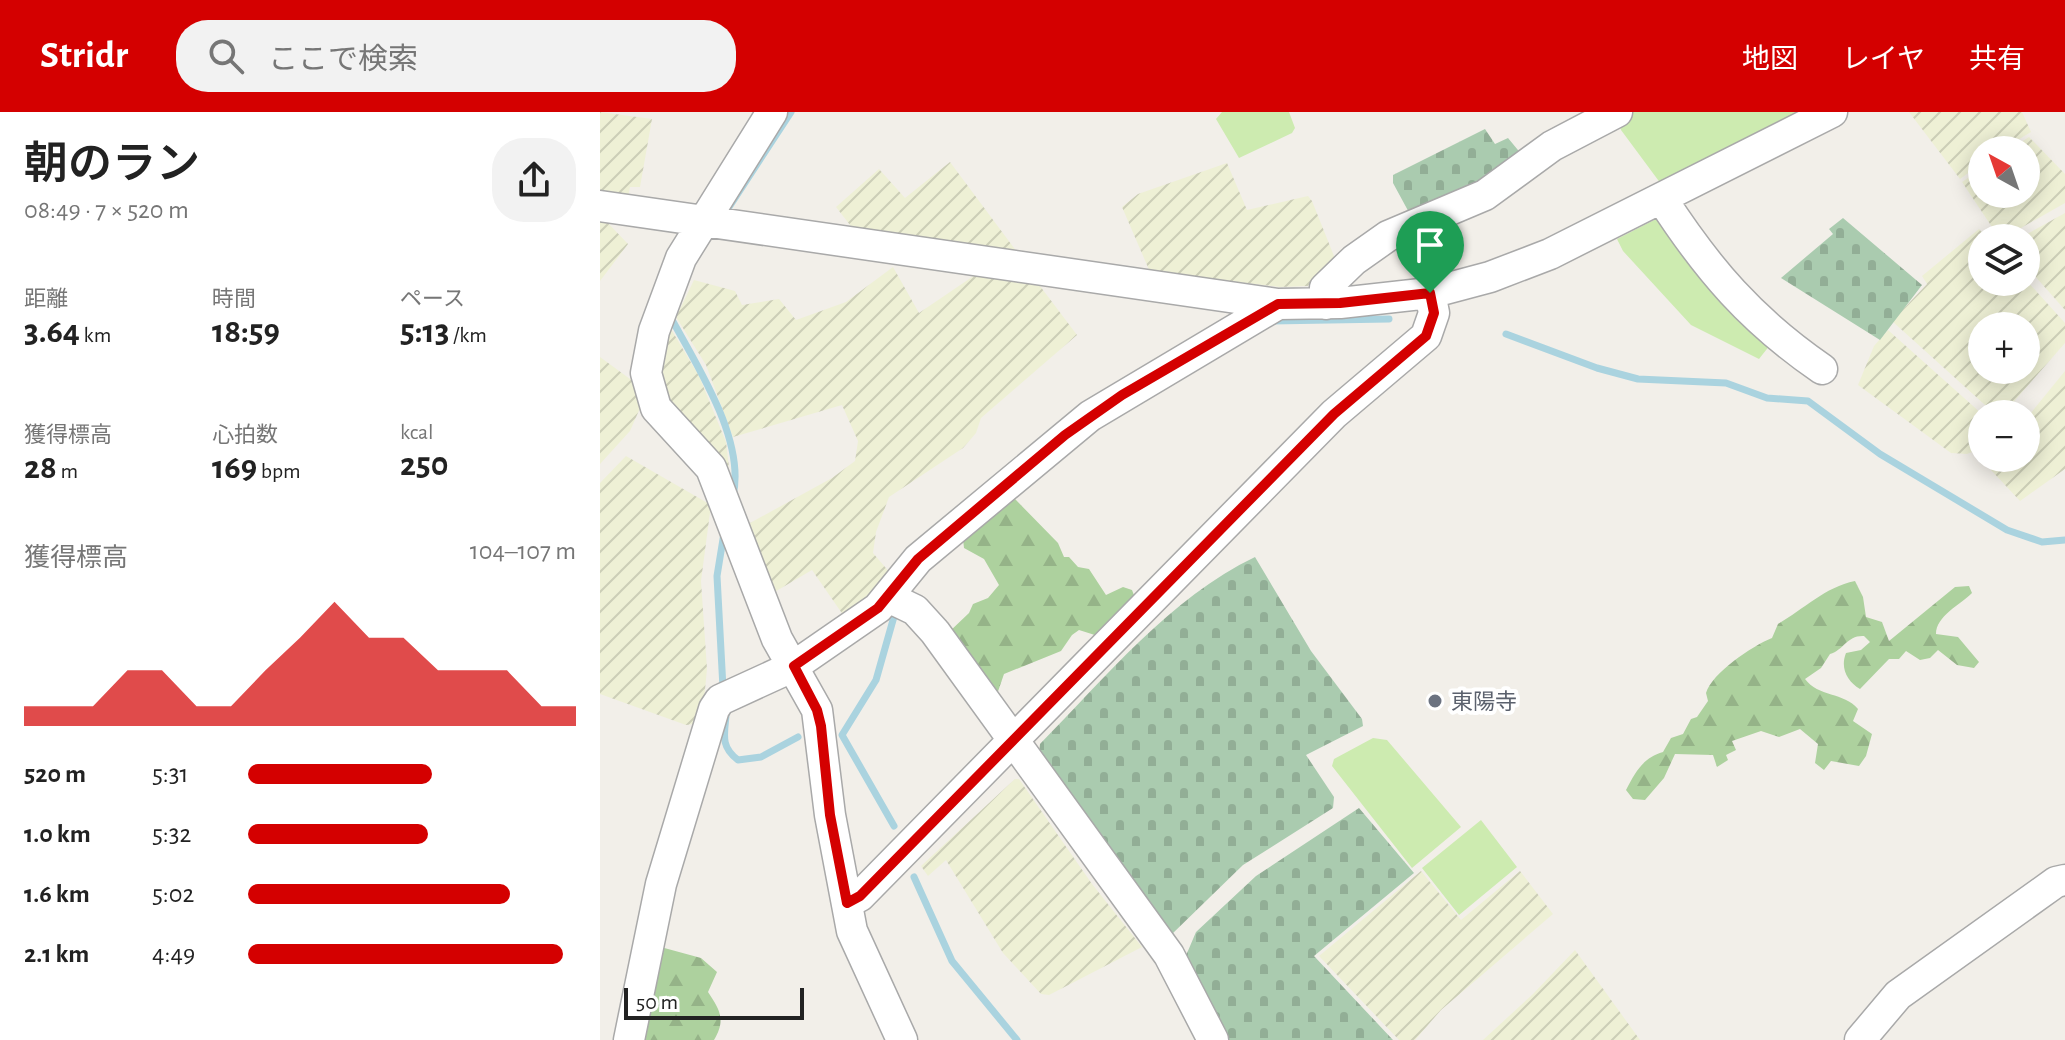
<!DOCTYPE html>
<html lang="ja">
<head>
<meta charset="utf-8">
<style>
	:root { --surface:#fff; --page:#f2f2f2; --text:#222; --muted:#767676; --accent:#d40000 }
	body { margin:0; font-family:"Alegreya Sans","Noto Sans JP",sans-serif; background:var(--page); color:var(--text); height:100vh; display:flex; flex-direction:column; font-size:30px; white-space:nowrap }
	* { box-sizing:border-box; margin:0 }
	p { font-size:26px; color:var(--muted) }
	.icon { flex:none; width:44px; height:44px; fill:none; stroke:currentColor; stroke-width:2; stroke-linecap:round; stroke-linejoin:round }
	.map { position:relative; flex:1; overflow:hidden }
	.drawer { display:flex; flex-direction:column; background:var(--surface); width:600px }
	.drawer>* { flex:none }
	.needle { width:52px; rotate:320deg }
	.tools { position:absolute; left:1368px; top:24px; display:grid; gap:16px }
	.tools a { display:grid; place-items:center; width:72px; height:72px; border-radius:50%; background:var(--surface); box-shadow:0 4px 20px #0003; font-size:40px }
	.scale { position:absolute; left:24px; bottom:20px; width:180px; box-sizing:border-box; padding-left:8px; border:4px solid #222; border-top:0; font-size:22px; line-height:28px; white-space:nowrap; color:#222; -webkit-text-stroke:6px #fff; paint-order:stroke }
	.pin { position:absolute; display:grid; place-items:center; width:68px; height:68px; color:#fff; margin:-82px -34px; border-radius:50% 50% 50% 0; rotate:-45deg; box-shadow:0 0 8px #0007 }
	.pin .icon { rotate:45deg }
	.round { display:grid; place-items:center; flex:none; width:84px; height:84px; border-radius:32px; background:var(--page) }
	.summary { display:flex; align-items:center; justify-content:space-between; height:136px; padding:0 24px }
	h1 { font-size:44px; font-weight:600; line-height:60px }
	.stats { display:grid; grid-template-columns:repeat(3,1fr); gap:12px; height:136px; padding:8px 24px }
	.stats div { display:grid; align-content:center }
	.stats b { font-size:34px; font-weight:600 }
	.stats small { font-size:22px; font-weight:400 }
	.stats p { font-size:22px }
	.chart { height:224px; padding:16px 24px }
	.chart p { display:flex; justify-content:space-between }
	.chart svg { width:100%; height:144px; margin-top:8px; fill:var(--accent); opacity:.7 }
	ul { padding:0 24px; list-style:none; font-size:26px }
	li { display:grid; grid-template-columns:128px 96px 1fr; align-items:center; height:60px }
	li i { height:20px; border-radius:10px; background:var(--accent) }
	header { display:flex; align-items:center; gap:48px; box-sizing:border-box; height:112px; padding:0 40px; background:var(--accent); color:#fff }
	header strong { font-size:38px }
	nav { display:flex; gap:44px; margin-inline-start:auto; font-size:28px }
	.search { width:560px; height:72px; background:var(--page); display:flex; align-items:center; gap:20px; box-sizing:border-box; padding:0 28px; border-radius:32px; color:var(--muted); font-size:30px }
	main { display:flex; flex:1; min-height:0 }
	.map>svg:first-child { display:block }
	.farmland { fill:url(#farmland-furrows); fill-rule:evenodd }
	.grass { fill:#cdebb0 }
	.forest { fill:url(#forest-firs) }
	.cemetery { fill:url(#cemetery-stones) }
	.lines { fill:none; stroke-linecap:round; stroke-linejoin:round }
	.stream { stroke:#aad3df; stroke-width:7 }
	.minor-casing { stroke:#a9a9a9; stroke-width:33 }
	.minor { stroke:#fff; stroke-width:30 }
	.route-casing { stroke:#fff; stroke-width:16 }
	.route { stroke:#d40000; stroke-width:10 }
	.worship-dot { fill:#6b7280; stroke:#fff; stroke-width:3 }
	.labels { text-anchor:middle; stroke-width:8; stroke-linejoin:round; paint-order:stroke }
	.worship-label { font-size:22px; fill:#5b616d; stroke:#fff; text-anchor:start }
</style>
</head>
<body>
<header>
<strong>Stridr</strong>
<div class="search"><svg class="icon" aria-label="search" viewBox="0 0 24 24"><circle cx="10" cy="10" r="6"/><path d="M15 15l6 6"/></svg>ここで検索</div>
<nav><a>地図</a><a>レイヤ</a><a>共有</a></nav>
</header>
<main>
<section class="drawer">
<div class="summary"><div><h1>朝のラン</h1><p>08:49 · 7 × 520 m</p></div><a class="round"><svg class="icon" aria-label="share" viewBox="0 0 24 24"><path d="M12 15V3M7 8l5-5 5 5M5 13v7h14v-7"/></svg></a></div>
<div class="stats">
<div><p>距離</p><b>3.64<small> km</small></b></div>
<div><p>時間</p><b>18:59</b></div>
<div><p>ペース</p><b>5:13<small> /km</small></b></div>
</div>
<div class="stats">
<div><p>獲得標高</p><b>28<small> m</small></b></div>
<div><p>心拍数</p><b>169<small> bpm</small></b></div>
<div><p>kcal</p><b>250</b></div>
</div>
<div class="chart"><p><span>獲得標高</span>104–107 m</p>
<svg viewBox="0 0 160 44" preserveAspectRatio="none"><path d="M0 44V38L10 38L20 38L30 27L40 27L50 38L60 38L70 27L80 17L90 6L100 17L110 17L120 27L130 27L140 27L150 38L160 38V44z"/></svg>
</div>
<ul>
<li><b>520 m</b>5:31<i style="width:56%"></i></li>
<li><b>1.0 km</b>5:32<i style="width:55%"></i></li>
<li><b>1.6 km</b>5:02<i style="width:80%"></i></li>
<li><b>2.1 km</b>4:49<i style="width:96%"></i></li>
</ul>
</section>
<div class="map">
<svg width="1465" height="928" viewBox="0 0 1465 928">
	<defs>
		<pattern id="farmland-furrows" width="10" height="10" patternUnits="userSpaceOnUse" patternTransform="scale(2)"><rect width="10" height="10" fill="#eef0d5"/><path d="M-1 1l2-2M0 10L10 0M9 11l2-2" fill="none" stroke="#ccceb7"/></pattern>
		<pattern id="forest-firs" width="22" height="20" patternUnits="userSpaceOnUse" patternTransform="scale(2)"><rect width="22" height="20" fill="#add19e"/><path d="M5 1l3.5 6h-7zM16 11l3.5 6h-7z" fill="#95b388"/></pattern>
		<pattern id="cemetery-stones" width="16" height="16" patternUnits="userSpaceOnUse" patternTransform="scale(2)"><rect width="16" height="16" fill="#aacbaf"/><path d="M2 7V4a2 2 0 0 1 4 0v3zM10 15v-3a2 2 0 0 1 4 0v3z" fill="#92ae96"/></pattern>
	</defs>
	<rect width="100%" height="100%" fill="#f2efe9"/>
	<path class="farmland" d="M 0,0 L 52,7 L 40,75 L 30,75 L 28,85 L 0,81 Z
		M 1309,0 L 1422,0 L 1431,20 L 1401,38 L 1382,38 L 1382,51 L 1360,67 Z
		M 1429,25 L 1465,62 L 1465,91 L 1412,121 L 1396,121 L 1362,70 L 1382,56 L 1382,82 L 1426,82 L 1426,38 L 1409,38 Z
		M 350,50 L 417,140 L 257,122 L 236,95 L 279,57 L 305,86 Z
		M 627,51 L 647,98 L 708,84 L 712,89 L 736,149 L 708,174 L 680,175 L 550,160 L 522,95 L 538,82 Z
		M 1465,101 L 1465,198 L 1426,154 L 1426,126 L 1420,126 Z
		M 0,107 L 5,108 L 28,132 L 0,169 Z
		M 1379,117 L 1387,126 L 1382,126 L 1382,170 L 1426,168 L 1465,211 L 1465,231 L 1403,302 L 1395,302 L 1292,209 L 1327,172 L 1322,164 ZM 1382,214 L 1426,214 L 1426,258 L 1382,258 Z
		M 293,155 L 319,201 L 375,163 L 394,166 L 440,174 L 477,223 L 381,306 L 376,321 L 363,336 L 289,385 L 276,420 L 273,441 L 291,462 L 248,510 L 212,458 L 166,485 L 141,416 L 232,366 L 255,349 L 258,329 L 242,293 L 133,325 L 106,253 L 76,205 L 94,168 L 135,179 L 142,193 L 179,187 L 196,208 L 246,190 Z
		M 68,212 L 99,264 L 126,330 L 129,355 L 53,273 Z
		M 1288,218 L 1382,302 L 1382,336 L 1367,342 L 1351,341 L 1258,273 L 1274,234 Z
		M 0,245 L 41,275 L 44,287 L 30,319 L 0,352 Z
		M 1465,259 L 1465,357 L 1420,389 L 1391,358 L 1397,346 L 1426,346 L 1426,307 Z
		M 26,344 L 111,393 L 101,469 L 107,557 L 104,588 L 95,612 L 86,613 L 0,582 L 0,371 Z
		M 415,667 L 419,667 L 492,772 L 542,835 L 449,883 L 441,882 L 403,841 L 346,748 L 328,764 L 321,754 Z
		M 821,759 L 861,808 L 920,759 L 953,802 L 841,898 L 815,928 L 799,928 L 719,844 Z
		M 975,838 L 1040,928 L 883,928 L 933,882 Z"/>
	<path class="grass" d="M 622,0 L 689,0 L 695,16 L 692,21 L 639,46 L 616,7 Z
		M 1030,0 L 1202,0 L 1061,72 L 1021,18 L 1020,11 Z
		M 1060,105 L 1170,233 L 1159,247 L 1091,213 L 1023,139 L 1017,127 Z
		M 773,626 L 787,628 L 861,715 L 812,756 L 732,654 L 734,647 Z
		M 881,708 L 917,755 L 859,803 L 822,756 Z"/>
	<path class="forest" d="M 414,386 L 458,431 L 464,445 L 469,445 L 478,455 L 489,457 L 506,483 L 523,475 L 532,478 L 535,486 L 498,524 L 479,518 L 472,523 L 461,539 L 404,562 L 394,591 L 348,521 L 369,501 L 373,492 L 388,486 L 399,473 L 384,447 L 364,436 L 363,427 Z
		M 1255,469 L 1263,485 L 1266,505 L 1282,510 L 1289,529 L 1355,475 L 1369,474 L 1372,481 C 1360,493 1336,504 1336,522 L 1358,525 L 1379,550 L 1374,556 L 1357,553 L 1338,538 L 1330,546 L 1320,548 L 1306,539 L 1299,547 L 1289,547 L 1260,577 C 1247,569 1240,556 1246,541 L 1261,538 L 1270,530 L 1264,524 C 1247,523 1244,538 1230,542 L 1221,556 L 1205,567 C 1218,585 1244,580 1258,597 L 1253,609 L 1272,622 L 1266,644 L 1259,654 L 1231,649 L 1224,658 L 1215,651 L 1218,632 L 1200,617 L 1179,625 L 1161,619 L 1132,629 L 1136,638 L 1126,643 L 1128,648 L 1117,655 L 1113,643 L 1075,642 L 1064,666 L 1045,688 L 1033,687 L 1026,678 C 1036,659 1043,646 1063,640 L 1071,626 L 1083,622 L 1091,607 L 1097,605 L 1108,589 L 1106,581 C 1112,561 1152,534 1172,526 L 1178,512 C 1204,497 1225,475 1255,469 Z
		M 57,834 L 101,846 L 117,860 L 108,880 C 120,898 126,908 114,928 L 41,928 Z"/>
	<path class="cemetery" d="M 885,17 L 895,32 L 908,26 L 927,49 L 812,106 L 793,71 L 793,63 Z
		M 1243,106 L 1322,173 L 1280,228 L 1181,166 L 1233,122 L 1229,117 Z
		M 655,445 L 711,539 L 762,607 L 763,614 L 706,643 L 734,685 L 733,696 L 643,753 L 571,823 L 438,651 L 440,632 C 506,565 570,486 655,445 Z
		M 759,696 L 814,761 L 714,844 L 793,928 L 623,928 L 582,853 L 596,820 L 656,764 Z"/>
	<g class="lines">
		<path class="stream" d="M 129,95 L 191,0
			M 70,204 C 96,253 146,327 133,384
			M 671,209 L 789,207
			M 906,222 L 997,256 L 1038,267 L 1126,271 L 1167,286 L 1208,289 L 1280,342 L 1407,418 L 1442,430 L 1465,428
			M 123,576 L 117,464 L 124,421
			M 126,604 C 124,624 121,635 138,648 L 161,645 L 198,625
			M 294,714 L 242,623 L 276,568 L 295,501
			M 314,765 L 352,849 L 417,928"/>
		<defs>
			<path id="minor" d="M 172,0 L 81,146 L 54,219 L 46,261 L 56,296 L 111,356 L 177,527 L 217,598 L 230,703 L 252,819 L 302,928
				M 1062,87 C 1108,158 1151,208 1222,257
				M 0,94 L 678,192 L 740,191 L 830,181 L 890,165 L 950,142 L 1232,0
				M 726,192 L 725,176 L 754,148 L 788,124 L 885,83 L 952,34 L 1017,0
				M 288,485 L 315,498 L 335,520 L 569,843 L 613,928
				M 247,791 L 260,784 L 734,302 L 826,224 L 834,201 L 830,181
				M 29,928 L 61,772 L 114,597 L 120,588 L 194,554 L 278,496 L 318,447 L 490,304 L 678,192
				M 1260,928 L 1298,883 L 1456,770 L 1465,768"/>
		</defs>
		<use href="#minor" class="minor-casing"/>
		<use href="#minor" class="minor"/>
	</g>
	<g class="lines">
		<defs>
			<path id="route" d="M 830,181 L 834,201 L 826,224 L 734,302 L 260,784 L 247,791 L 230,703 L 221,614 L 217,598 L 194,554 L 278,496 L 318,447 L 465,323 L 522,283 L 678,192 L 740,191 Z"/>
		</defs>
		<use href="#route" class="route-casing"/>
		<use href="#route" class="route"/>
	</g>
	<circle class="worship-dot" cx="835" cy="589" r="8"/>
	<g class="labels">
		<g class="worship-label">
			<text x="851" y="597">東陽寺</text>
		</g>
	</g>
</svg>
<div class="tools">
<a><svg class="needle" viewBox="-14 -14 28 28"><path d="M0-13l5 13h-10z" fill="#e53935"/><path d="M0 13l5-13h-10z" fill="#767676"/></svg></a>
<a><svg class="icon" aria-label="layers" viewBox="0 0 24 24"><path d="M12 4l9 5-9 5-9-5zM3 14l9 5 9-5"/></svg></a>
<a>+</a>
<a>−</a>
</div>
<div class="scale">50 m</div>
<div class="pin" style="left:830px;top:181px;background:#1e9e55"><svg class="icon" aria-label="arrive" viewBox="0 0 24 24"><path d="M6 21V4h12l-3 4 3 4H6"/></svg></div>
</div>
</main>
</body>
</html>
